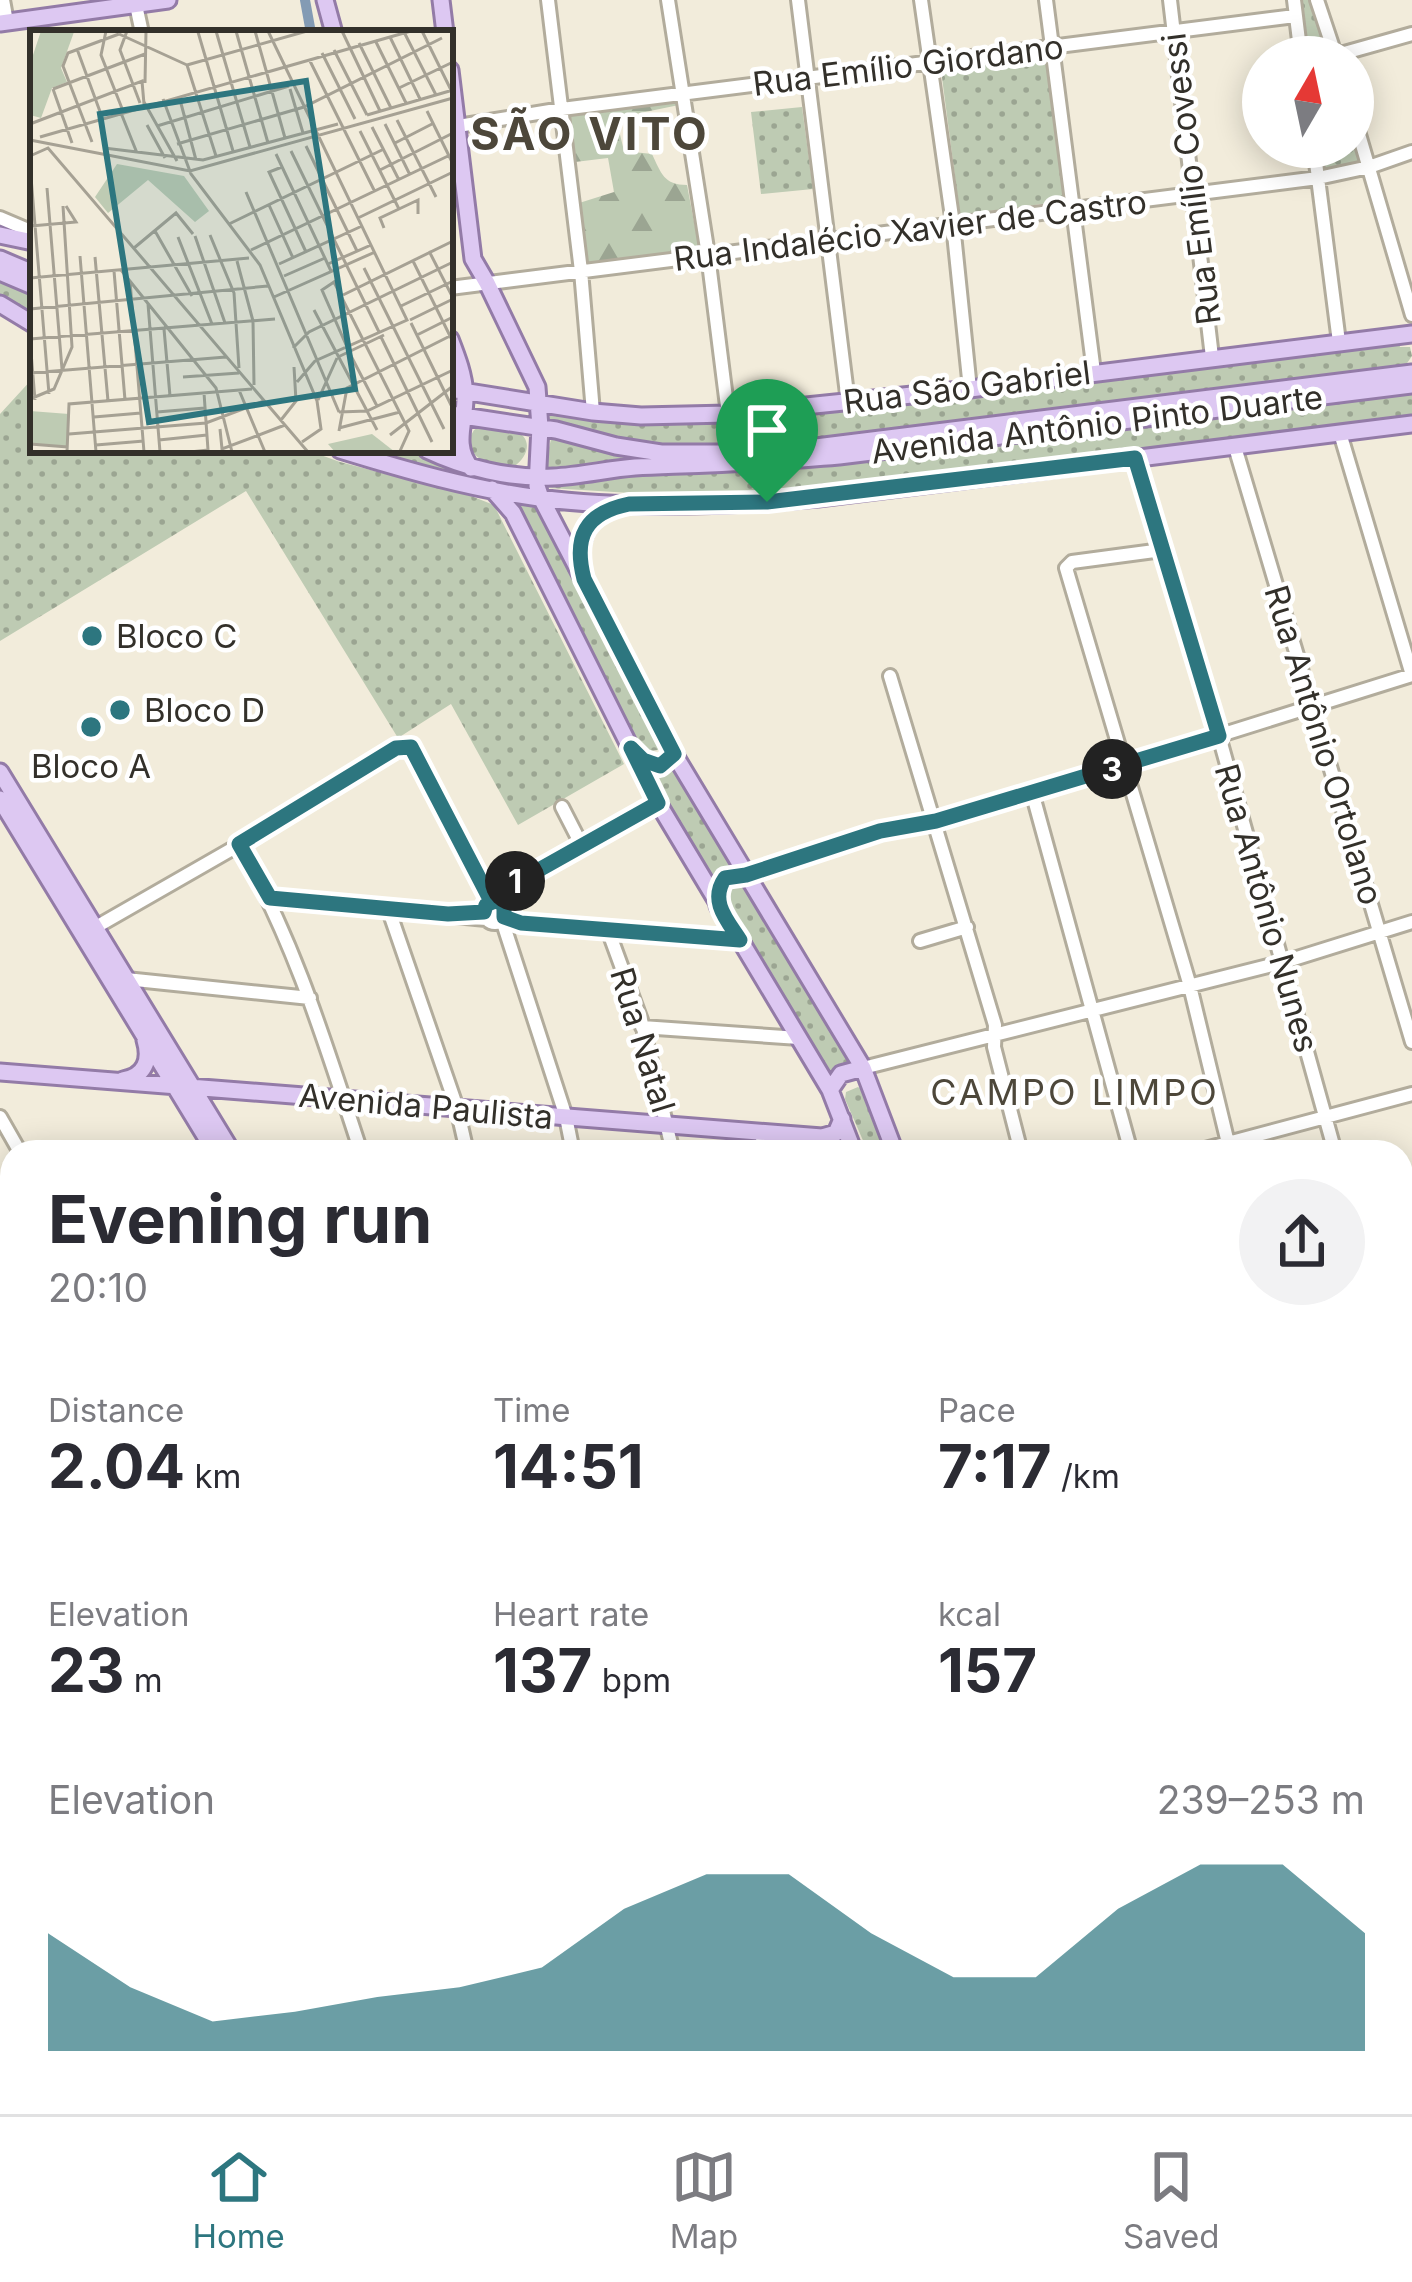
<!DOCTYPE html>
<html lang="en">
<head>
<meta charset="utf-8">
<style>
	:root { --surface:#fff; --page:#f2f2f3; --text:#2b2b33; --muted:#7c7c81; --line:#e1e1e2; --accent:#2d767f }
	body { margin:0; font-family:Inter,sans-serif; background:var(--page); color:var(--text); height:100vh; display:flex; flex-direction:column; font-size:45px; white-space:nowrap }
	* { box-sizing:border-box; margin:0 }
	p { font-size:39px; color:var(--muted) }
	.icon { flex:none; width:66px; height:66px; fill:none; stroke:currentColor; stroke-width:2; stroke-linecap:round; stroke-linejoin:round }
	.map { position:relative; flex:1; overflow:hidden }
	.details { position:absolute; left:0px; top:1140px; width:1413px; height:975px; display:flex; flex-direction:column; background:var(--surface); border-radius:36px 36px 0 0; box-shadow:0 6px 30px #0003 }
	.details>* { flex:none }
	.needle { width:78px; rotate:9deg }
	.tools { position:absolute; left:1242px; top:36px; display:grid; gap:24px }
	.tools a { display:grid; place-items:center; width:132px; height:132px; border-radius:50%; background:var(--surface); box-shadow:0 6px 30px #0003; font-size:60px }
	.pin { position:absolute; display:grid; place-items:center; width:102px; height:102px; color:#fff; margin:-123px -51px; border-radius:50% 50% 50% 0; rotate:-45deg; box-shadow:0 0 12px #0007 }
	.pin .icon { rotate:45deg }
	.km { position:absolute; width:60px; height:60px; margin:-30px; border-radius:50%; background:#222; color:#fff; font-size:33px; line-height:60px; text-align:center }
	.round { display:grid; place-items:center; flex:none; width:126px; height:126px; border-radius:63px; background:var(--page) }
	.overview { display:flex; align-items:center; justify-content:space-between; height:204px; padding:0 48px }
	h1 { font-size:66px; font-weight:700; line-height:90px }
	.metrics { display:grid; grid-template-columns:repeat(3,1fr); gap:18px; height:204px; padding:12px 48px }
	.metrics div { display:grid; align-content:center }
	.metrics b { font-size:60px; font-weight:700 }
	.metrics small { font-size:33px; font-weight:400 }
	.metrics p { font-size:33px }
	.chart { height:336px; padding:24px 48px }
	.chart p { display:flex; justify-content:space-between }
	.chart svg { width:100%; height:216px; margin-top:12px; fill:var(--accent); opacity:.7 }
	.menu { display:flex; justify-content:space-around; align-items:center; height:168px; border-top:3px solid var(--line); background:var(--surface); font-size:33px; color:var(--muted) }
	.menu a { display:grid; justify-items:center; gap:6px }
	.menu .active { color:var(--accent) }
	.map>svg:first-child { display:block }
	.green { fill:url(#green-dots) }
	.forest { fill:url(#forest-firs) }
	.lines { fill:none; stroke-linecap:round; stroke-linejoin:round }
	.canal { stroke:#839bb4; stroke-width:10 }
	.minor-casing { stroke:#b2ac9c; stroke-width:18 }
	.major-casing { stroke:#937ba7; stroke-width:21 }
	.minor { stroke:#fff; stroke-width:12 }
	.major { stroke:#ddc8f2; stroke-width:15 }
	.route-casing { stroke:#fff; stroke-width:24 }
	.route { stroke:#2d767f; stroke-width:15 }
	.poi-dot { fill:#2d767f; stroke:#fff; stroke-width:4.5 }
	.labels { text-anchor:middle; stroke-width:9; stroke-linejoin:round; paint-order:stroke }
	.street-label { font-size:33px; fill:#33302a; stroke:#fff }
	.poi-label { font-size:33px; fill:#33302a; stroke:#fff; text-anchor:start }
	.neighbourhood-label { font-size:36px; letter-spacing:3px; fill:#4d473a; stroke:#fff }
	.district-label { font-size:45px; font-weight:bold; letter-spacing:3px; fill:#4d473a; stroke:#fff }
	.inset-road { fill:none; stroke:#a6a194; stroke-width:3 }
	.view { fill:#2d767f; fill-opacity:0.15; stroke:#2d767f; stroke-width:6 }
	.inset-edge { fill:none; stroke:#33302a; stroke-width:6 }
</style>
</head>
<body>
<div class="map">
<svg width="1412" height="2114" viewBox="0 0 1412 2114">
	<defs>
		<pattern id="green-dots" width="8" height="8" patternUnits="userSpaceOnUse" patternTransform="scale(3)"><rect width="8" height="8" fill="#becbb3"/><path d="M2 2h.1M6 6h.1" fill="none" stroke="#9ba592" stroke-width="1.8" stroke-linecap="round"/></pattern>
		<pattern id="forest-firs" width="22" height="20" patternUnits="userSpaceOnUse" patternTransform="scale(3)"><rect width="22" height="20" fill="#becbb3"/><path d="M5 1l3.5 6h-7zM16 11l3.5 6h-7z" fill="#9ba592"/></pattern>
	</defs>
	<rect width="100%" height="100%" fill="#f2ecdb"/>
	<path class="green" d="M 1298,0 L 1312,0 L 1325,49 L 1304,55 Z
		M 1043,54 L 1050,59 L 1064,201 L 960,215 L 941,70 Z
		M 802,107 L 813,189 L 761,194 L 751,112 Z
		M 1353,134 L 1362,164 L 1321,172 L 1317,147 L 1353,147 Z
		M 0,278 L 33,292 L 33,316 L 0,297 Z
		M 1399,343 L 1400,347 L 1410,347 L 1412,356 L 1405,366 L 814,443 L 682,449 L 617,440 L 550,419 L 550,413 L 641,423 L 743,422 L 970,397 Z
		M 33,378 L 33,450 L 307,450 L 340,462 L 471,496 L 494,505 L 624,764 L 518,825 L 451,704 L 398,738 L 246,491 L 0,641 L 0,414 Z
		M 1412,390 L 1412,416 L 816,491 L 663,495 L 549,488 L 587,478 Z
		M 482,425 C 492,426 504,427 513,430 C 534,437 529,457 513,467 C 492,464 471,463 469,439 L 474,430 Z
		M 552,435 L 654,458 L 551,471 L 545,465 Z
		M 362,450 L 412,450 L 460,471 L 459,475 Z
		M 523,503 L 538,505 L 567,556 L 659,742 L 658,750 L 649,751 L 642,747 L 613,697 L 518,508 Z
		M 672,768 L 732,868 L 720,871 L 712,880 L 652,777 L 664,776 Z
		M 736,886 L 743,887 L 851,1063 L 841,1064 L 831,1073 L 726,899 L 727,892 Z
		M 858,1087 L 864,1091 L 890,1152 L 868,1152 L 845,1099 L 846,1092 Z
		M 395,2103 L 463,2103 L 461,2114 L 394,2114 Z
		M 1061,2103 L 1091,2103 L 1127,2114 L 1037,2114 Z"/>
	<path class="forest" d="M 678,100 L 679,105 L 616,118 L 624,151 L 652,154 C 661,173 664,185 687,185 L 699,248 L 588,263 L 576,204 L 614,192 L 608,158 L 575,162 L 567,113 Z"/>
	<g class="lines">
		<path class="canal" d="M 305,0 L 311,33"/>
		<defs>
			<path id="minor" d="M 3,0 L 7,22
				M 548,0 L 581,271 L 593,412
				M 668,0 L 708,255 L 728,414
				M 798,0 L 848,402
				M 921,0 L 953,224 L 970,389
				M 1046,0 L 1094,372
				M 1170,0 L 1212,357
				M 1294,0 L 1301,57
				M 1317,0 L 1336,57
				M 136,5 L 142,33
				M 1330,57 L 1412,34
				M 1353,114 L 1412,315
				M 452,127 L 562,109 L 1295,16
				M 1314,147 L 1339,342
				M 0,218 L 33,232
				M 450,288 L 1318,178 L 1369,167 L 1412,152
				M 1340,433 L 1412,675
				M 1235,447 L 1412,1042
				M 1135,458 L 1219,736 L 1335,1152
				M 1162,550 L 1072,562 L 1066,568 L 1190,986 L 1228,1143
				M 890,676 L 995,1025 L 994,1047 L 1021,1152
				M 1032,792 L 1131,1152
				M 562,807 L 582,846
				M 239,845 C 295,942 326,1046 361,1152
				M 746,875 L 880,831 L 936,821 L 1125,765 L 1412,675
				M 270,898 L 486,919
				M 495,901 L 502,887 L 528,876 L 658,803
				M484 912a11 11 0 1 1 22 0a11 11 0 1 1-22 0Z
				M 388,908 L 457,1108 L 467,1152
				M 504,917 L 528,924 L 740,940
				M 502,920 L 566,1117 L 573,1152
				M 608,930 L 641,1020 L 673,1152
				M 89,931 L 239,845 L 396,748 L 411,747 L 492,901
				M 920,941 L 967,927
				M 126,979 L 310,998
				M 642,1027 L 799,1038
				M 863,1068 L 1284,962 L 1412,922
				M 0,1117 L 20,1152
				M 761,1133 L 765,1152
				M 1194,1152 L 1412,1094
				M 1401,1236 L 1412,1233
				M 1401,1294 L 1412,1291
				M 1401,1374 L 1412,1408
				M 0,1454 L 12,1297
				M 0,1488 L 12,1489
				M 1401,1615 L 1412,1611
				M 0,1718 L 12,1719
				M 1401,1823 L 1412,1820
				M 1401,1861 L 1412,1857
				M 0,1950 L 12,1951
				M 1401,2074 L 1412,2071
				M 760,2103 L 762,2114
				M 1238,2103 L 1242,2114
				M 1390,2103 L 1394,2114
				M 1136,2106 L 1157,2103
				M 57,2114 L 59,2103
				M 385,2114 L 385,2103
				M 475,2114 L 476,2103
				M 660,2114 L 699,2103
				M 1163,2114 L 1168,2103
				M 1345,2114 L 1352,2103"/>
			<path id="major" d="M 325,0 L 334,33
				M 441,0 L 445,33
				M 0,23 L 168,0
				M 450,70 L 473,259 L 487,283 L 537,387 L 540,427 L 537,486 L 541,498 L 674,754 L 863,1068 L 895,1152
				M 0,235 L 33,242
				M 0,259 L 33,273
				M 0,272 L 33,286
				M 0,304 L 33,324
				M 450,339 C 457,357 464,375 465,395 C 466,422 452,444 471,468
				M 450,389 L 593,412 L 641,416 L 728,414 L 970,389 L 1412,334
				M 450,414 L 556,430 L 616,446 L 661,453 L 729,453 L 816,447 L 1412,373
				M 340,450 C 405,470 471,489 539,498 C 630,510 727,506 818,498 L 1412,424
				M 427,450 C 465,468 510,479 553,477 C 580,476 608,469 635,467 C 704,464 771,462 839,456 L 1412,385
				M 492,489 L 513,513 L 658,803 L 830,1090 L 854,1152
				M 580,565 C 579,537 589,513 618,506
				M 637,754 L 651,765 L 660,766 L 674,754
				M 0,772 L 232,1152
				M 0,799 L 215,1152
				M 718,906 L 720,885 L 725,878 L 746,875
				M 0,1072 L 822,1137 L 836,1133 L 842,1119
				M 123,1080 C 145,1076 151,1060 145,1040
				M 830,1090 L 841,1074 L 863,1068
				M 0,1283 L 12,1284
				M 798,2103 L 805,2114
				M 816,2103 L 823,2114
				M 1119,2103 L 1136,2106
				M 1008,2114 L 1012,2103
				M 1023,2114 L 1040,2103"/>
		</defs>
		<use href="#minor" class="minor-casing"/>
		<use href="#major" class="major-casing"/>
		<use href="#minor" class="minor"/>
		<use href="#major" class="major"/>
	</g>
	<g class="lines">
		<defs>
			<path id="route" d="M 767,502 L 629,504 C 585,513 573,537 584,579 L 674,754 L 660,766 L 643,760 L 631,748 L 658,803 L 528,876 C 512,882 501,884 495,901 L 486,905 L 484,912 L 448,914 L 270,898 L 239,844 L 396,748 L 411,747 L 491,901 C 497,901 501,902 504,906 L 504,917 L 521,923 L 740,940 C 727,920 709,901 725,878 L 746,875 L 880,831 L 936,821 L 1219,736 L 1135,458 L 767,502"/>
		</defs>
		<use href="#route" class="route-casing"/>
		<use href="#route" class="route"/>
	</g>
	<g class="poi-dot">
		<circle cx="92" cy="636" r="12"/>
		<circle cx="120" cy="710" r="12"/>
		<circle cx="91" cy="727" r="12"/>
	</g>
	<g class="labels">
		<g class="street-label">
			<text transform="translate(908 65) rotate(-7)" y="12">Rua Emílio Giordano</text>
			<text transform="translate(1191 179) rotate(-97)" y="12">Rua Emílio Covessi</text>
			<text transform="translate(910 230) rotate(-7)" y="12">Rua Indalécio Xavier de Castro</text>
			<text transform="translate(967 387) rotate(-7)" y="12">Rua São Gabriel</text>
			<text transform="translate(1097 424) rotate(-7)" y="12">Avenida Antônio Pinto Duarte</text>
			<text transform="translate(1324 745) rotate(73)" y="12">Rua Antônio Ortolano</text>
			<text transform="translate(1267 908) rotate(74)" y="12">Rua Antônio Nunes</text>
			<text transform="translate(643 1040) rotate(73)" y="12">Rua Natal</text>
			<text transform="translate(426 1106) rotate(5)" y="12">Avenida Paulista</text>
		</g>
		<g class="poi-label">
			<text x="116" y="648">Bloco C</text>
			<text x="144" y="722">Bloco D</text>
			<text x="91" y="778" text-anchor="middle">Bloco A</text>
		</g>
		<g class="neighbourhood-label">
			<text x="1075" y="1105">CAMPO LIMPO</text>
		</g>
		<g class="district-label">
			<text x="590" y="150">SÃO VITO</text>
		</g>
	</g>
	<g transform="translate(30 30)">
		<rect width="423" height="423" fill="#f2ecdb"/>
		<path d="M 87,134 L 154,146 L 179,181 L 165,192 L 118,150 L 78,183 L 65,167 Z" fill="#becbb3"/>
		<path d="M 342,404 L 365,422 L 305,422 L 298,414 Z" fill="#becbb3"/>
		<path d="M 11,1 L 44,2 L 31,38 L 37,52 L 22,58 L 11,88 L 0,85 L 0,34 Z" fill="#becbb3"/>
		<path d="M 0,381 L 39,384 L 36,416 L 0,414 Z" fill="#becbb3"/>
		<path class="inset-road" d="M 76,1 L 71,25 L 93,81M 97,1 L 90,20 L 110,73M 186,1 L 220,117M 206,1 L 238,113M 225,1 L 255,108M 238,1 L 377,290 L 285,331 L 267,352M 312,1 L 350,81M 392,1 L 421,60M 168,2 L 203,121M 374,2 L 406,65M 89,4 L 157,35M 360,7 L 390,69M 345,10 L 376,73M 329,13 L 361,78M 47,19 L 72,87M 304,20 L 337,85M 292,23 L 325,89M 279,29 L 345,162M 157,35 L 277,1M 157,35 L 186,126M 115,53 L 116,1M 369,58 L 423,32M 23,59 L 115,24M 23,59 L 42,113M 260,59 L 273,103M 149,66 L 166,130M 133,69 L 161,144 L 230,235 L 287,371 L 291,399 L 272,412M 114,72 L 147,131M 397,81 L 423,134M 91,83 L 107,123M 337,85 L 423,60M 367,90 L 406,167M 0,94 L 112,51 L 114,74M 355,94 L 380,145M 117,95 L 135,128M 127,96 L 259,56M 342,97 L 369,150M 330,101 L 369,179M 10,107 L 381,1M 0,110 L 160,141 L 423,68M 62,112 L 33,36 L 38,23 L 89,4M 365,113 L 402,94M 147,114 L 274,77 L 412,8M 276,116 L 327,221M 74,118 L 173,130 L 308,94M 261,121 L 349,302M 246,124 L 301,241M 0,126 L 18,118 L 278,422M 0,135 L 19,364M 252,137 L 239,142 L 276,222M 350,140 L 423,103M 17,158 L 32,339M 216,162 L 309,382M 239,175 L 263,228M 328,188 L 423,142M 199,194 L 354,119M 1,196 L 46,192 L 36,176M 354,198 L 350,188 L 388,170 L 388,184M 125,201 L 162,266M 180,205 L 204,263 L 209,338M 165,206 L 195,293M 148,207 L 182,294M 104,218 L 146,183 L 163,204M 221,220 L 418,126M 399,221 L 423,268M 50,226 L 66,422M 65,227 L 78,371M 207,231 L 223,291 L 224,355M 383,231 L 423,312M 249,234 L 332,196M 298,234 L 341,215M 334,238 L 414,399M 91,240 L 186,358 L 202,422M 84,241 L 95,370M 254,246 L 295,228M 0,248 L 219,228M 100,251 L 114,422M 313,265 L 423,211M 244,267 L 345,222M 118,274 L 130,422M 371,276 L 423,251M 0,279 L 238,256M 284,280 L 347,400M 380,290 L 423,269M 381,293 L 423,379M 134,299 L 140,366M 387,305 L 423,287M 351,307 L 402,412M 0,309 L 245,289M 0,310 L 5,370M 317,317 L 292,260 L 304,252 L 379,401 L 370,421M 263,318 L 279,302 L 423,232M 319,322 L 347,376M 308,327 L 354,305M 0,343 L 196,327M 153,347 L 209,343M 209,360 L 235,422M 0,369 L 24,359 L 42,317 L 33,176M 288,370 L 307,328M 127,382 L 175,378M 309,382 L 337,381 L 423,340M 64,387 L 111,383M 251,390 L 266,371 L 264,337M 309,398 L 370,382M 190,399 L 192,419 L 255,395M 309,401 L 317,358 L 420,306M 39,404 L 176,393 L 234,371M 360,405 L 423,356M 129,410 L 177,405M 0,414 L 38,417M 66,415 L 114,411M 37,422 L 39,374 L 222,359M 160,422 L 178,420 L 174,363"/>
		<path class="view" d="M 276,51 L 325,359 L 119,392 L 70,84 Z"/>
		<rect width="423" height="423" class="inset-edge"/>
	</g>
</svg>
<div class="tools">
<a><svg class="needle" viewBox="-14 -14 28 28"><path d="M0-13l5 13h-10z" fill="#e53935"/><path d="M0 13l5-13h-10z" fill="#7c7c81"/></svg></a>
</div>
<div class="pin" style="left:767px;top:502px;background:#1e9e55"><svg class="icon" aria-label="arrive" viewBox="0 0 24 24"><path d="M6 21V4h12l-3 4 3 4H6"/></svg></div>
<b class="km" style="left:515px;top:881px">1</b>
<b class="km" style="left:1112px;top:769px">3</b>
<section class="details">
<div class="overview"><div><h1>Evening run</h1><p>20:10</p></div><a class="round"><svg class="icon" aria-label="share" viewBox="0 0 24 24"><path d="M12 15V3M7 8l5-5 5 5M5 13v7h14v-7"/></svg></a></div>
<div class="metrics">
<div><p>Distance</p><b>2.04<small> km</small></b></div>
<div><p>Time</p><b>14:51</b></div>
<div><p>Pace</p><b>7:17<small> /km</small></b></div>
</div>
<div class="metrics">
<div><p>Elevation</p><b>23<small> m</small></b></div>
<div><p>Heart rate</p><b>137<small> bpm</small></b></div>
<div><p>kcal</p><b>157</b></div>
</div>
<div class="chart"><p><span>Elevation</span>239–253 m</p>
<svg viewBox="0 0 160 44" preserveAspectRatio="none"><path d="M0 44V20L10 31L20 38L30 36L40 33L50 31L60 27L70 15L80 8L90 8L100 20L110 29L120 29L130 15L140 6L150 6L160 20V44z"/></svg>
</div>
</section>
</div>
<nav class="menu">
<a class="active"><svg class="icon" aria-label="home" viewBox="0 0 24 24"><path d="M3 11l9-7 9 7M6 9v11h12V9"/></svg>Home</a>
<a><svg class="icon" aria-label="map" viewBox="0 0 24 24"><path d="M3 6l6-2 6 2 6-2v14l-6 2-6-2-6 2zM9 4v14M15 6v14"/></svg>Map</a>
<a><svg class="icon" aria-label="saved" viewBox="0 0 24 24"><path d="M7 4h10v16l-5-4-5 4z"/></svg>Saved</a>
</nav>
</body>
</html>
